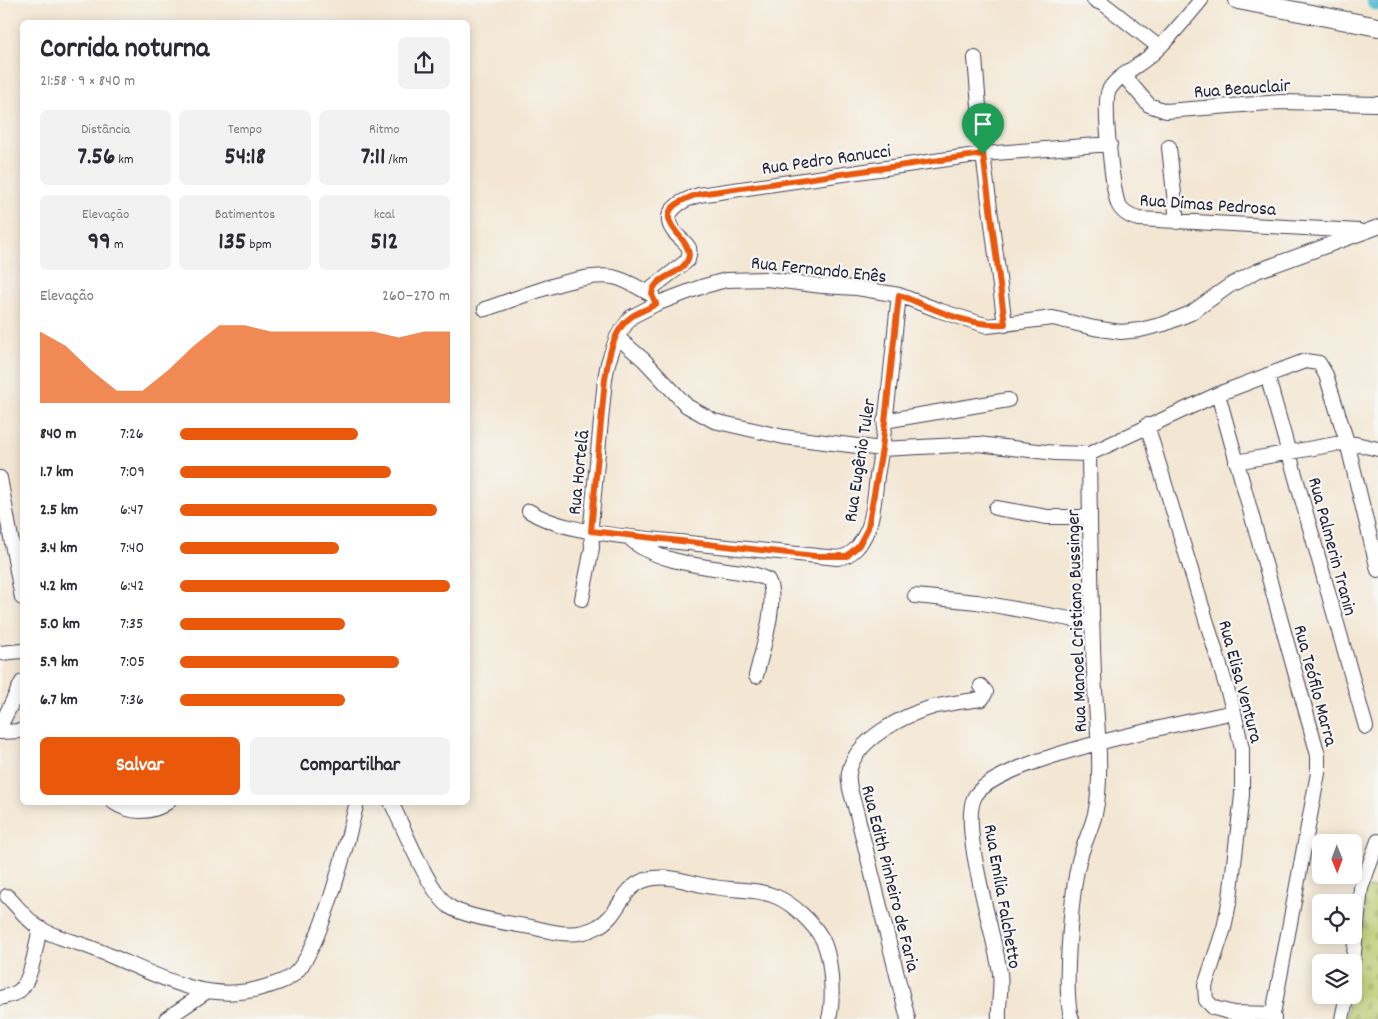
<!DOCTYPE html>
<html lang="pt">
<head>
<meta charset="utf-8">
<style>
	:root { --surface:#fff; --page:#f2f2f3; --text:#2b2b33; --muted:#7c7c81; --accent:#ea580c }
	body { margin:0; font-family:Dekko,sans-serif; background:var(--page); color:var(--text); height:100vh; display:flex; flex-direction:column; font-size:19px; white-space:nowrap }
	* { box-sizing:border-box; margin:0 }
	p { font-size:16px; color:var(--muted) }
	.icon { flex:none; width:28px; height:28px; fill:none; stroke:currentColor; stroke-width:2; stroke-linecap:round; stroke-linejoin:round }
	.map { position:relative; flex:1; overflow:hidden }
	.details { position:absolute; left:20px; top:20px; width:450px; height:785px; display:flex; flex-direction:column; background:var(--surface); border-radius:8px; box-shadow:0 2px 12px #0003 }
	.details>* { flex:none }
	.needle { width:32px; rotate:179deg }
	.controls { position:absolute; left:1312px; top:834px; display:grid; gap:10px }
	.controls a { display:grid; place-items:center; width:50px; height:50px; border-radius:8px; background:var(--surface); box-shadow:0 2px 12px #0003; font-size:25px }
	.pin { position:absolute; display:grid; place-items:center; width:42px; height:42px; color:#fff; margin:-51px -21px; border-radius:50% 50% 50% 0; rotate:-45deg; box-shadow:0 0 5px #0007 }
	.pin .icon { rotate:45deg }
	.round { display:grid; place-items:center; flex:none; width:52px; height:52px; border-radius:8px; background:var(--page) }
	.headline { display:flex; align-items:center; justify-content:space-between; height:85px; padding:0 20px }
	h1 { font-size:28px; font-weight:700; line-height:38px }
	.figures { display:grid; grid-template-columns:repeat(3,1fr); gap:8px; height:85px; padding:5px 20px }
	.figures div { display:grid; align-content:center; border-radius:8px; background:var(--page); text-align:center }
	.figures b { font-size:25px; font-weight:700 }
	.figures small { font-size:14px; font-weight:400 }
	.figures p { font-size:14px }
	.chart { height:140px; padding:10px 20px }
	.chart p { display:flex; justify-content:space-between }
	.chart svg { width:100%; height:90px; margin-top:5px; fill:var(--accent); opacity:.7 }
	.button { display:flex; gap:10px; margin-top:auto; padding:10px 20px }
	.button a { flex:1; height:58px; border-radius:8px; background:var(--accent); color:#fff; font-size:20px; font-weight:700; line-height:58px; text-align:center }
	.button a+a { background:var(--page); color:var(--text) }
	ul { padding:0 20px; list-style:none; font-size:16px }
	li { display:grid; grid-template-columns:80px 60px 1fr; align-items:center; height:38px }
	li i { height:12px; border-radius:6px; background:var(--accent) }
	.map>svg:first-child { display:block }
	.cemetery { fill:url(#cemetery-stones); stroke:#6e7654 }
	.lines { fill:none; stroke-linecap:round; stroke-linejoin:round }
	.river { stroke:#55b9d3; stroke-width:21 }
	.minor-casing { stroke:#413f52; stroke-width:16 }
	.major-casing { stroke:#413f52; stroke-width:20 }
	.minor { stroke:#fff; stroke-width:14 }
	.major { stroke:#fff; stroke-width:18 }
	.route-casing { stroke:#fff; stroke-width:10 }
	.route { stroke:#ea580c; stroke-width:6 }
	.labels { text-anchor:middle; stroke-width:4.5; stroke-linejoin:round; paint-order:stroke }
	.street-label { font-size:19px; fill:#22223b; stroke:#f6f6f2 }
</style>
</head>
<body>
<div class="map">
<svg width="1378" height="1019" viewBox="0 0 1378 1019">
	<defs>
		<pattern id="cemetery-stones" width="16" height="16" patternUnits="userSpaceOnUse" patternTransform="scale(1.25)"><rect width="16" height="16" fill="#baca6d"/><path d="M2 7V4a2 2 0 0 1 4 0v3zM10 15v-3a2 2 0 0 1 4 0v3z" fill="#a0ad5f"/></pattern>
	</defs>
	<rect width="100%" height="100%" fill="#f6f6f2"/>
	<filter id="ink" filterUnits="userSpaceOnUse"><feTurbulence type="fractalNoise" baseFrequency=".02" numOctaves="2"/><feDisplacementMap in="SourceGraphic" scale="10" xChannelSelector="R" yChannelSelector="G"/><feConvolveMatrix kernelMatrix="1 2 1 2 8 2 1 2 1" color-interpolation-filters="sRGB"/></filter>
	<filter id="wash" filterUnits="userSpaceOnUse"><feTurbulence type="fractalNoise" baseFrequency=".0096" numOctaves="4" result="noise"/><feDisplacementMap in="SourceGraphic" scale="20" xChannelSelector="R" yChannelSelector="G"/><feGaussianBlur stdDeviation="1.12" result="paint"/><feColorMatrix in="noise" values="0 0 0 0 0 0 0 0 0 0 0 0 0 0 0 0 0 1.4 0 .05"/><feComposite in="paint" operator="in"/></filter>
	<g filter="url(#wash)">
		<rect width="100%" height="100%" fill="#f3e6d2"/>
		<path class="cemetery" d="M 1363,887 L 1378,889 L 1378,1019 L 1346,1019 L 1350,995 L 1354,995 L 1354,962 Z"/>
		<g class="lines">
			<path class="river" d="M 1377,0 L 1378,0"/>
		</g>
	</g>
	<g filter="url(#ink)">
		<g class="lines">
			<defs>
				<path id="minor" d="M 1094,0 L 1105,5 L 1159,47
					M 1201,0 C 1185,19 1169,40 1150,56 C 1137,67 1117,76 1109,90 C 1102,101 1113,190 1118,204 C 1122,212 1130,217 1139,219 L 1359,231
					M 975,58 L 983,154 L 1005,325
					M 1124,76 L 1149,105 L 1166,111 L 1281,102 L 1378,104
					M 1169,147 L 1177,222
					M 656,304 L 652,295 L 652,288 L 688,260 C 689,256 690,252 689,248 C 686,242 679,238 675,233 C 657,213 682,200 699,195 L 983,154 L 1110,144
					M 485,309 C 517,299 581,271 613,277 C 627,280 639,288 652,295
					M 617,337 L 644,360 L 687,406 L 714,421 L 784,437 L 882,449 L 978,444 L 1055,453 L 1089,454 L 1218,394 L 1305,361 L 1319,363 L 1326,375 L 1347,442 L 1378,570
					M 1267,375 L 1366,727
					M 1218,394 L 1318,755 L 1318,773 L 1273,1014 L 1274,1019
					M 884,421 L 1008,400
					M 1147,425 L 1234,712 L 1242,749 L 1242,795 L 1230,898 L 1224,928 L 1205,986 L 1206,1000 L 1214,1008 L 1233,1013 L 1273,1014
					M 1236,462 L 1347,442 L 1378,449
					M 0,478 L 22,598
					M 996,508 L 1047,517 L 1090,517
					M 529,511 C 555,528 598,533 629,537
					M 915,596 L 977,602 L 1092,623
					M 582,599 L 592,548 L 591,525 L 605,379 L 608,363 L 617,337 L 631,317 L 656,304 L 701,287 L 726,280 L 767,279 L 822,286 L 857,288 L 899,295 L 938,310 L 988,326 L 1053,318 L 1094,328 L 1121,332 L 1140,330 L 1164,324 L 1191,313 L 1229,286 L 1257,271 L 1378,227
					M 0,653 L 22,651
					M 756,676 C 761,654 779,600 768,580 C 756,573 740,572 727,570 C 699,566 647,559 629,537 L 837,558 C 854,556 861,544 868,529 C 874,513 875,493 877,476 C 888,416 892,355 899,295
					M 0,727 L 22,682
					M 0,732 L 22,731
					M 113,802 C 130,814 152,814 168,802
					M 391,802 C 404,828 428,891 450,907 C 465,917 511,924 531,927 C 553,932 575,939 597,927 C 623,914 619,883 654,878 C 674,875 694,885 714,887 C 735,891 756,888 777,897 C 793,904 812,922 821,937 C 832,955 834,999 829,1019
					M 7,896 C 17,906 27,920 39,928 C 55,938 82,943 99,951 C 152,972 203,1005 261,988 C 272,985 284,982 293,975 C 320,954 348,839 357,802
					M 1353,962 L 1361,888 L 1378,841
					M 0,998 C 6,996 14,995 19,991 C 32,981 36,944 40,928
					M 166,1019 L 206,992
					M 908,1019 L 857,814 C 854,801 847,786 849,773 C 854,740 904,715 933,707 C 949,703 966,701 982,699 L 986,692 L 981,686
					M 999,1019 C 998,1004 1002,988 1000,973 C 995,936 960,829 974,798 C 991,759 1189,722 1234,712
					M 1072,1019 C 1062,995 1072,889 1079,861 C 1083,845 1091,830 1095,814 C 1104,774 1096,716 1094,674 C 1091,601 1090,527 1089,454
					M 1342,1019 L 1347,995"/>
				<path id="major" d="M 1238,0 L 1378,27"/>
			</defs>
			<use href="#minor" class="minor-casing"/>
			<use href="#major" class="major-casing"/>
			<use href="#minor" class="minor"/>
			<use href="#major" class="major"/>
		</g>
	</g>
	<g class="lines" filter="url(#ink)">
		<defs>
			<path id="route" d="M 983,154 L 1005,324 C 968,327 933,308 899,295 L 882,449 L 868,528 L 859,545 L 847,556 L 815,556 L 591,531 L 605,379 C 608,359 613,329 631,317 C 638,312 648,309 656,304 L 652,295 C 653,275 682,276 688,259 C 697,237 633,215 699,194 Z"/>
		</defs>
		<use href="#route" class="route-casing"/>
		<use href="#route" class="route"/>
	</g>
	<g class="labels">
		<g class="street-label">
			<text transform="translate(1242 87) rotate(-4)" y="7">Rua Beauclair</text>
			<text transform="translate(826 158) rotate(-8)" y="7">Rua Pedro Ranucci</text>
			<text transform="translate(1208 203) rotate(4)" y="7">Rua Dimas Pedrosa</text>
			<text transform="translate(819 268) rotate(6)" y="7">Rua Fernando Enês</text>
			<text transform="translate(858 460) rotate(-81)" y="7">Rua Eugênio Tuler</text>
			<text transform="translate(577 472) rotate(-84)" y="7">Rua Hortelã</text>
			<text transform="translate(1334 546) rotate(75)" y="7">Rua Palmerin Tranin</text>
			<text transform="translate(1075 621) rotate(-92)" y="7">Rua Manoel Cristiano Bussinger</text>
			<text transform="translate(1242 681) rotate(75)" y="7">Rua Elisa Ventura</text>
			<text transform="translate(1317 685) rotate(75)" y="7">Rua Teófilo Marra</text>
			<text transform="translate(892 878) rotate(76)" y="7">Rua Edith Pinheiro de Faria</text>
			<text transform="translate(1004 896) rotate(80)" y="7">Rua Emília Falchetto</text>
		</g>
	</g>
</svg>
<div class="controls">
<a><svg class="needle" viewBox="-14 -14 28 28"><path d="M0-13l5 13h-10z" fill="#e53935"/><path d="M0 13l5-13h-10z" fill="#7c7c81"/></svg></a>
<a><svg class="icon" aria-label="locate" viewBox="0 0 24 24"><circle cx="12" cy="12" r="6"/><path d="M12 2v4M12 18v4M2 12h4M18 12h4"/></svg></a>
<a><svg class="icon" aria-label="layers" viewBox="0 0 24 24"><path d="M12 4l9 5-9 5-9-5zM3 14l9 5 9-5"/></svg></a>
</div>
<div class="pin" style="left:983px;top:154px;background:#1e9e55"><svg class="icon" aria-label="arrive" viewBox="0 0 24 24"><path d="M6 21V4h12l-3 4 3 4H6"/></svg></div>
<section class="details">
<div class="headline"><div><h1>Corrida noturna</h1><p>21:58 · 9 × 840 m</p></div><a class="round"><svg class="icon" aria-label="share" viewBox="0 0 24 24"><path d="M12 15V3M7 8l5-5 5 5M5 13v7h14v-7"/></svg></a></div>
<div class="figures">
<div><p>Distância</p><b>7.56<small> km</small></b></div>
<div><p>Tempo</p><b>54:18</b></div>
<div><p>Ritmo</p><b>7:11<small> /km</small></b></div>
</div>
<div class="figures">
<div><p>Elevação</p><b>99<small> m</small></b></div>
<div><p>Batimentos</p><b>135<small> bpm</small></b></div>
<div><p>kcal</p><b>512</b></div>
</div>
<div class="chart"><p><span>Elevação</span>260–270 m</p>
<svg viewBox="0 0 160 44" preserveAspectRatio="none"><path d="M0 44V9L10 16L20 28L30 38L40 38L50 28L60 16L70 6L80 6L90 9L100 9L110 9L120 9L130 9L140 12L150 9L160 9V44z"/></svg>
</div>
<ul>
<li><b>840 m</b>7:26<i style="width:66%"></i></li>
<li><b>1.7 km</b>7:09<i style="width:78%"></i></li>
<li><b>2.5 km</b>6:47<i style="width:95%"></i></li>
<li><b>3.4 km</b>7:40<i style="width:59%"></i></li>
<li><b>4.2 km</b>6:42<i style="width:100%"></i></li>
<li><b>5.0 km</b>7:35<i style="width:61%"></i></li>
<li><b>5.9 km</b>7:05<i style="width:81%"></i></li>
<li><b>6.7 km</b>7:36<i style="width:61%"></i></li>
</ul>
<div class="button"><a>Salvar</a><a>Compartilhar</a></div>
</section>
</div>
</body>
</html>
